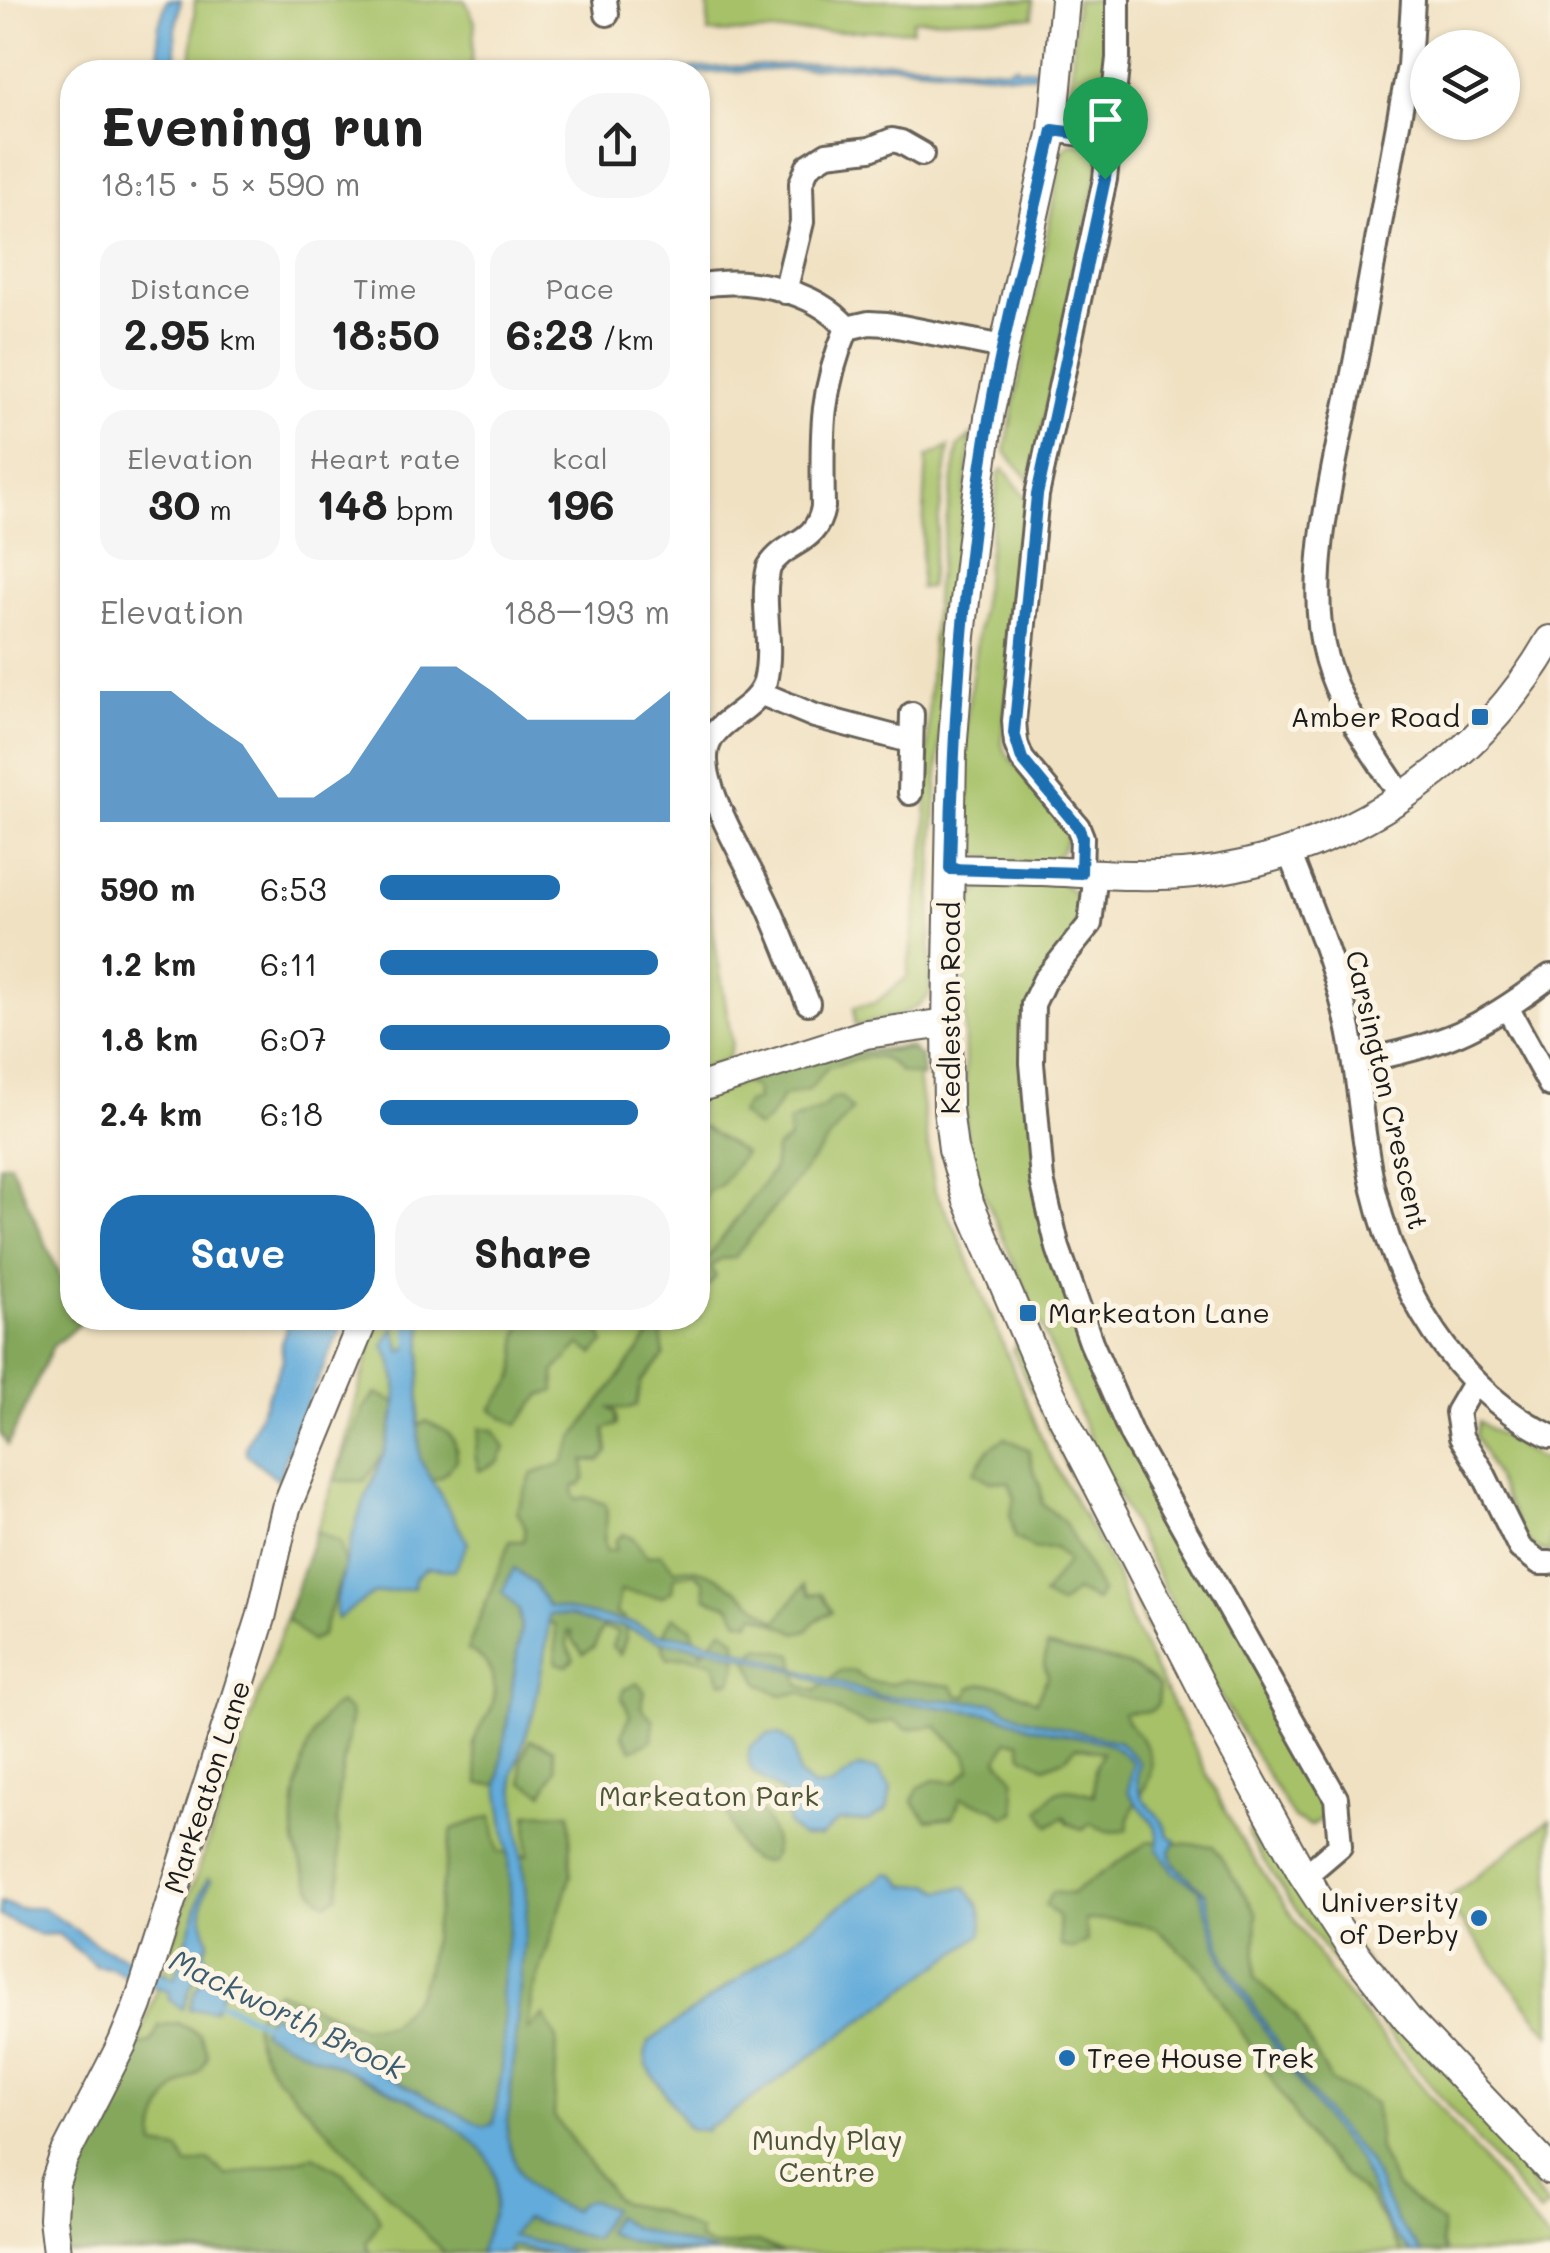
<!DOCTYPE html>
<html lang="en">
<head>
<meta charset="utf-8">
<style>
	:root { --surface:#fff; --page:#f6f6f6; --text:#222; --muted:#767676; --accent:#1f6fb2 }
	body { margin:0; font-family:Mali,sans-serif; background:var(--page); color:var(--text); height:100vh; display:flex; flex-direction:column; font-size:38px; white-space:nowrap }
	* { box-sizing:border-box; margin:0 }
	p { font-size:32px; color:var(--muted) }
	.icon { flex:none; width:55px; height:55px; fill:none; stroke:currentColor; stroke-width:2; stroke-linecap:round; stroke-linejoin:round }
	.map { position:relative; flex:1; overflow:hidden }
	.details { position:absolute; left:60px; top:60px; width:650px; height:1270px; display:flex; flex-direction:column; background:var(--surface); border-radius:40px; box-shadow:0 2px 8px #0004 }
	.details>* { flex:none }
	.fabs { position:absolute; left:1410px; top:30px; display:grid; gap:20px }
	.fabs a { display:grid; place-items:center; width:110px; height:110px; border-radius:50%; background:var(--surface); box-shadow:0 2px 8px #0004; font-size:50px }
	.pin { position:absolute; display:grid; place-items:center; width:85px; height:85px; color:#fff; margin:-102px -42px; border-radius:50% 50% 50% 0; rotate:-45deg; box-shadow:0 0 10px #0007 }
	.pin .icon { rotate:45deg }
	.round { display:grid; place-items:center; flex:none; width:105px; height:105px; border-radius:40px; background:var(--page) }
	.overview { display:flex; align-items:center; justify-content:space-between; height:170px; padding:0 40px }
	h1 { font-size:55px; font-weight:800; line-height:75px }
	.metrics { display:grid; grid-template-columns:repeat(3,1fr); gap:15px; height:170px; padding:10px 40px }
	.metrics div { display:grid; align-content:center; border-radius:25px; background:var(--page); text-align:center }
	.metrics b { font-size:42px; font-weight:800 }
	.metrics small { font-size:28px; font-weight:400 }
	.metrics p { font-size:28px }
	.chart { height:280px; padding:20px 40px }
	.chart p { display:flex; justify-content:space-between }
	.chart svg { width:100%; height:180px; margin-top:10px; fill:var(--accent); opacity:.7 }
	.cta { display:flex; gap:20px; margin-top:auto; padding:20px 40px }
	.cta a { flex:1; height:115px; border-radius:40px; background:var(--accent); color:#fff; font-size:40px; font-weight:800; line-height:115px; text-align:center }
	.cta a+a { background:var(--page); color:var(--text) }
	ul { padding:0 40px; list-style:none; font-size:32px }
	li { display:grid; grid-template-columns:160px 120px 1fr; align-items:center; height:75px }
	li i { height:25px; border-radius:12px; background:var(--accent) }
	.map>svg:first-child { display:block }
	.green { fill:#a6c168; stroke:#616e42; stroke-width:2.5 }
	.forest { fill:#84a75c; stroke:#50623c; stroke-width:2.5 }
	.water { fill:#62abda; stroke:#3f647b; stroke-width:2.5 }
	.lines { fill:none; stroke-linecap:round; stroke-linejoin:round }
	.stream { stroke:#62abda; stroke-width:6 }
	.minor-casing { stroke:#666156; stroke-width:28 }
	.tertiary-casing { stroke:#666156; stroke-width:32 }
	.minor { stroke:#fff; stroke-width:22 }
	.tertiary { stroke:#fff; stroke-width:28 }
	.route-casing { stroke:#fff; stroke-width:20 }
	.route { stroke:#1f6fb2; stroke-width:12 }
	.poi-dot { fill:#1f6fb2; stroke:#fcf5e5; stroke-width:4 }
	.labels { text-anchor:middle; stroke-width:10; stroke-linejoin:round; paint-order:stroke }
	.poi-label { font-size:28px; fill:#1c1c1c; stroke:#fcf5e5; text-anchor:end }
	.street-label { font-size:28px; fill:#1c1c1c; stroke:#fcf5e5 }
	.park-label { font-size:28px; fill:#4c5637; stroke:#fcf5e5 }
	.water-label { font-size:30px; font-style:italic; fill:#3c5c71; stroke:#fcf5e5 }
</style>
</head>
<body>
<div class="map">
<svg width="1550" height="2253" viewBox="0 0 1550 2253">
	<rect width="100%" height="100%" fill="#fcf5e5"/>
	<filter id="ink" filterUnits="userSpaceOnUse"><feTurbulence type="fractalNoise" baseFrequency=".01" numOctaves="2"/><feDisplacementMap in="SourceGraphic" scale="20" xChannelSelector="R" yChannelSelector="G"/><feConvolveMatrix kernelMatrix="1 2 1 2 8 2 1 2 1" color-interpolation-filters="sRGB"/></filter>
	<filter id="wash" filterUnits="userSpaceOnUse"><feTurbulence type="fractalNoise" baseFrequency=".0048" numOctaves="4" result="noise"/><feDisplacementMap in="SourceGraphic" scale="40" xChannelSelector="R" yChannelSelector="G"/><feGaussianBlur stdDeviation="2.25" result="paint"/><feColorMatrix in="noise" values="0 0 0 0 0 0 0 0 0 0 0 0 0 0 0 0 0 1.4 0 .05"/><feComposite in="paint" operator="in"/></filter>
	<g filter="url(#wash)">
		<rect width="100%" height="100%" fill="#f0e1c2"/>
		<path class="green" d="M 195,0 L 465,0 L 475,22 L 471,67 L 191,72 Z
			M 708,0 L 1033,0 L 1033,17 L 913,20 L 912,30 L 708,33 Z
			M 1076,0 L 1110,0 L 1105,114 L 1094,124 L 1069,118 Z
			M 1090,143 L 1097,149 L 1100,161 L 1031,481 L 1005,452 L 1063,151 L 1070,144 Z
			M 972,435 C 949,620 930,807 930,994 C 913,1017 881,1019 855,1026 L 854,1007 L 875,1003 L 907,977 L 926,834 L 929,697 L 936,587 L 958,447 Z
			M 949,447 L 929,588 L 920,588 L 927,457 Z
			M 1004,469 L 1027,499 L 1002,744 L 1007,754 L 1068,828 C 1067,842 1063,857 1047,861 C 1032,865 987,859 973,852 L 965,831 L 966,722 L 999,473 Z
			M 698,839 L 732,1043 L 728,1059 L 698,1070 Z
			M 1059,881 C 1065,886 1073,890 1076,897 C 1090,929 1042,986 1025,1013 L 1073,1323 L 1331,1799 L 1327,1815 L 1311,1826 L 1294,1819 L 1212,1683 L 1092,1443 L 971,1164 L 966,1132 L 963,923 L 968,901 L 987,883 Z
			M 909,1046 L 914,1049 L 935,1191 L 956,1230 L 1047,1451 L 1116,1574 L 1129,1617 L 1237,1834 L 1334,1979 L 1550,2242 L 1550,2253 L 65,2253 L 338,1469 L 374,1333 L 381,1318 L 698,1318 L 698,1096 L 838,1054 Z
			M 1016,1343 L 1138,1589 L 1151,1633 L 1149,1635 L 1125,1576 L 1076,1487 L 1035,1399 L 1039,1397 L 1036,1391 L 1032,1393 L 1013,1351 Z
			M 1479,1422 L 1550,1465 L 1550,1553 L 1535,1548 L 1525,1539 L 1476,1436 Z
			M 1550,1819 L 1550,2035 L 1445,1901 Z
			M 1258,1826 L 1513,2146 C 1523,2163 1536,2196 1548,2207 L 1540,2214 C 1438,2094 1331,1972 1249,1837 L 1248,1831 Z"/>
		<path class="forest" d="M 907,1049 L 921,1056 L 923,1077 L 900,1072 C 881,1046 855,1061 828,1067 L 809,1090 L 783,1096 L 769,1119 L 757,1128 L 740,1114 L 746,1103 L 757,1100 L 756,1088 L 743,1082 L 838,1054 Z
			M 841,1097 L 852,1110 L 734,1258 L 720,1259 L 711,1267 L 716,1277 L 698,1296 L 698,1271 L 773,1170 L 776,1149 L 789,1139 L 789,1122 L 823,1108 L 831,1099 Z
			M 703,1127 L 744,1153 L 721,1185 L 707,1192 L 705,1199 L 698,1203 L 698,1129 Z
			M 10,1163 L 72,1303 L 72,1318 L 79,1318 L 81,1323 L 53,1346 L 8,1445 L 0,1433 L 0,1165 Z
			M 528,1318 L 610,1318 L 599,1328 L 604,1343 L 593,1354 L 580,1345 L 554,1372 L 555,1391 L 541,1395 L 517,1425 L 491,1409 C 499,1398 511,1386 515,1373 C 521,1351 510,1336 528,1318 Z
			M 663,1318 L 677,1318 L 678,1324 L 661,1332 L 664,1356 L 641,1382 L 637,1405 L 626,1409 L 610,1408 L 616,1413 L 617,1425 L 605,1429 L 608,1452 L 600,1461 L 584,1460 L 585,1478 L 581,1485 L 574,1486 L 573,1493 L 576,1499 L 586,1497 L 605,1504 C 611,1520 600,1536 606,1551 L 615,1550 L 615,1541 L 623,1534 L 633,1538 L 647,1556 L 661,1554 L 675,1570 C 711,1560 748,1601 777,1621 L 804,1585 L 810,1595 L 821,1593 L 832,1612 L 814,1622 L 808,1630 L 797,1633 L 755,1614 L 750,1622 L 739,1620 L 730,1606 L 706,1598 L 703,1580 L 694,1573 L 674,1577 L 672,1591 L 661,1597 L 620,1591 L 616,1614 L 625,1618 L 626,1638 L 620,1655 L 612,1646 L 618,1632 L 602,1628 L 594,1647 L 583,1654 L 572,1638 L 572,1632 L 568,1632 L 567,1646 L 574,1659 L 567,1666 L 556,1663 L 555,1624 L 548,1622 L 549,1614 L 502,1592 L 519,1610 L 521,1627 L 498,1785 L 479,1784 C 478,1772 473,1756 474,1744 C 476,1728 487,1721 491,1709 C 500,1686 491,1658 467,1650 L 510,1541 L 523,1541 L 525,1526 L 517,1511 L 532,1474 L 563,1463 L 575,1436 Z
			M 376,1393 L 397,1403 L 385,1452 L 364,1481 L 334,1481 L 363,1409 Z
			M 426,1421 C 448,1431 457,1435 457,1460 L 442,1477 L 430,1480 L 420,1460 L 418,1426 Z
			M 480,1428 L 494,1430 L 505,1448 L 498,1462 L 479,1471 L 475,1454 Z
			M 1005,1438 L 1030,1450 C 1029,1470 1043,1480 1042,1503 L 1065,1523 L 1101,1592 L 1096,1601 L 1075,1591 L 1060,1605 L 1043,1596 L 1068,1561 L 1055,1548 L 1034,1549 L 1015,1537 L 1010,1515 L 1015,1498 L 1009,1482 L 989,1481 L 974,1472 L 989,1449 Z
			M 316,1531 L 340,1542 L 345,1566 L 322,1635 L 310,1641 L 286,1618 Z
			M 673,1617 L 691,1627 L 701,1654 L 723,1628 L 736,1640 L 737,1661 L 732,1681 L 721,1682 L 714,1663 L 687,1656 L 668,1659 C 659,1645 663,1630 673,1617 Z
			M 1047,1646 C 1086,1659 1130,1654 1159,1687 L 1158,1704 L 1151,1711 L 1123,1713 C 1130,1729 1140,1734 1146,1746 C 1163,1785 1130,1795 1127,1830 C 1113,1834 1103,1831 1091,1823 L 1083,1830 L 1068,1823 L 1064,1817 L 1049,1826 L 1039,1811 C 1058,1784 1065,1787 1094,1795 L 1095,1769 L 1103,1752 L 1076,1747 L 1066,1758 L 1045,1767 L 1022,1755 L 1020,1742 L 1007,1741 L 998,1759 L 1013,1777 L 1016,1812 L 1005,1817 L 993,1808 L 961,1798 L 953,1817 L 927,1820 L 913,1801 L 918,1788 L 934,1780 L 956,1782 L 970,1769 L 966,1755 L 936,1726 L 907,1729 L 894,1721 L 868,1726 L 801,1693 L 780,1695 L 759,1683 L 747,1658 L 759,1647 L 793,1654 L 799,1685 L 816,1691 L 840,1671 L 853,1671 L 868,1681 L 891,1684 L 905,1680 L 952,1686 L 958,1696 L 967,1696 L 970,1688 C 993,1677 1014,1691 1036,1701 L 1048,1676 L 1044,1665 Z
			M 637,1683 L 645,1692 L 641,1707 L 654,1721 L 652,1740 L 632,1750 L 622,1735 L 630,1715 L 622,1698 L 624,1688 Z
			M 339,1703 L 350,1711 L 351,1719 L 339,1789 L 337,1823 L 341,1875 L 338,1896 L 327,1903 C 316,1898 313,1890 308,1879 C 303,1867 297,1855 295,1842 C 289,1806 305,1721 339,1703 Z
			M 530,1740 L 553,1748 L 556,1769 L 543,1793 L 523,1783 L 521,1760 Z
			M 742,1798 L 752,1800 C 766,1817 781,1839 771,1860 C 741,1871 733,1832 726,1810 L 730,1802 Z
			M 570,1813 L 571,1875 L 533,1993 L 528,2029 L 544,2015 L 557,2039 L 554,2116 L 615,2198 L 624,2204 L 658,2211 L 700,2232 L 699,2240 L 713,2247 L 759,2242 L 782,2253 L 444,2253 L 276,2076 C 255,2042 239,2021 278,1991 L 362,2027 L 390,2025 L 417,1995 L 426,1973 L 452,1829 L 492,1816 L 498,1852 L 528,1855 L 527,1814 Z
			M 1149,1841 L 1213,1846 L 1257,1913 L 1255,1978 L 1295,2015 L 1331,2081 L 1375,2103 L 1379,2149 L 1396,2187 L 1442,2223 L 1442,2243 L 1446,2253 L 1402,2253 L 1371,2200 L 1315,2147 L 1202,1970 L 1156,1928 L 1116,1920 L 1085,1920 L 1087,1941 L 1074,1949 L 1061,1946 L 1058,1917 L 1045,1905 L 1052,1892 L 1071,1894 Z
			M 177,2023 L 200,2034 L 208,2056 C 200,2076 195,2073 180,2085 C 163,2100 152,2125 155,2146 L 179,2150 L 187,2165 L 209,2160 L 227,2176 L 314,2156 L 344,2174 L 373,2206 L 380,2221 L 366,2243 L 370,2253 L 65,2253 L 64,2190 L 131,2046 L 151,2043 L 159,2026 Z"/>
		<path class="water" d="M 167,0 L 181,0 L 175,30 L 177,72 L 161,72 L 158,28 Z
			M 891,61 L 1007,69 L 1016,65 L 1018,69 L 1036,68 L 1036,75 L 1028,76 L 889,65 L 698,73 L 585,72 Z
			M 290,1318 L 332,1318 L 343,1323 L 292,1439 L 279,1480 L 246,1454 L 246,1446 L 283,1360 L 281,1343 Z
			M 407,1318 L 423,1318 L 418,1426 L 420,1460 L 468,1543 L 454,1570 L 426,1568 L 415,1578 L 414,1588 L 373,1594 L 337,1619 C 333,1600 341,1585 345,1566 C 350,1546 354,1526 362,1507 C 382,1455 415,1398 384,1345 L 394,1326 L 401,1351 L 408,1348 L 411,1327 Z
			M 514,1568 L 535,1584 L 548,1606 L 633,1623 L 656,1634 L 680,1635 L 724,1645 L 878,1696 L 994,1703 L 1024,1718 L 1119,1742 L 1139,1762 C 1131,1807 1156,1800 1169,1836 L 1176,1840 L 1170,1852 L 1173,1863 L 1205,1893 L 1226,1962 L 1301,2080 L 1333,2122 L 1368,2160 L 1396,2220 L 1422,2253 L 1412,2253 L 1388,2227 L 1359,2160 L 1329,2125 L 1284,2061 L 1234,1982 L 1223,1963 L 1199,1889 L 1174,1872 L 1157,1849 C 1165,1824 1138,1811 1128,1791 L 1133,1762 L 1116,1748 L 1104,1742 L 1030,1727 L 998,1715 L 856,1696 L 789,1670 L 716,1649 L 659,1641 L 622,1626 L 597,1625 L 573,1616 L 549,1614 L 547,1641 L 534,1710 L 513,1775 L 527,1905 L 507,2136 C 519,2179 527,2196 572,2210 C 589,2194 590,2201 611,2208 L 594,2239 L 525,2219 L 511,2236 L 581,2253 L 552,2253 L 510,2245 L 507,2253 L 479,2253 C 489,2225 504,2195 491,2164 C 468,2113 315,2059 261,2031 L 270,2014 L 484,2127 L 493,2124 L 502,2070 L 504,2011 L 501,1993 L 511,1909 L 508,1854 L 498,1785 L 521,1627 L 519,1610 L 502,1592 Z
			M 768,1734 L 779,1734 L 793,1744 L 799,1775 L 813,1787 L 831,1786 L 858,1767 L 878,1770 L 891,1788 L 887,1810 L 868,1821 L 838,1821 L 820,1837 L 802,1837 L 788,1825 L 783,1794 C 766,1777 742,1777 750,1747 Z
			M 887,1873 L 895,1875 L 906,1886 L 930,1884 L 941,1891 L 966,1887 C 978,1903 987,1915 981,1935 L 721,2121 L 707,2127 L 707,2131 L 688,2128 L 647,2066 L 645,2055 L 649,2042 Z
			M 208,1878 L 211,1880 C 200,1902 199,1918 209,1941 L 204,1951 L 208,1962 L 193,1981 L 183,2009 L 168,1999 L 170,1992 L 127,1977 L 111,1968 L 96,1966 L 58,1934 L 39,1935 L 0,1916 L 0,1903 L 18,1908 L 43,1908 L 101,1947 L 175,1978 L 201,1893 Z
			M 210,1967 L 223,1991 L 214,2010 L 189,2009 L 195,1991 Z
			M 614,2216 L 631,2227 L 718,2253 C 679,2253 642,2248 606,2232 Z"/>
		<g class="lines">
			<path class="stream" d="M 408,1318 L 411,1346
				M 212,1998 L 268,2025"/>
		</g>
	</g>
	<g filter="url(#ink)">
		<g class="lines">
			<defs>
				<path id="minor" d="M 605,0 L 607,14
					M 1053,130 L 1110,138
					M 698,286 C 746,276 815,289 847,328
					M 785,292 L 802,222 L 801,183 L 808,166 L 827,154 L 870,149 L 892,140 L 901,142 L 922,154
					M 760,693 L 815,716 L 910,741
					M 910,793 L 912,714
					M 1402,797 C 1374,753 1340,709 1326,658 C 1302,573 1340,445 1356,358 C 1374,261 1390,163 1409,66 L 1413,0
					M 1289,852 C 1311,909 1335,965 1348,1025 C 1360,1079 1361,1136 1374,1190 C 1398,1291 1454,1389 1550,1436
					M 1081,873 L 1082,837 L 1078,827 L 1022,759 L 1016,744 L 1014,721 L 1037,495 L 1105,179 L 1118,58 L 1118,0
					M 1096,873 L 1090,924 L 1044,981 L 1033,1004 L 1032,1063 L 1042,1180 L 1058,1248 L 1091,1342 L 1132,1436 L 1336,1798 L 1340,1846 L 1313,1869 L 1302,1873
					M 808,1003 C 794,970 782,936 767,904 C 751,868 698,787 707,749 C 714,718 757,712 765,681 C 774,644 760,603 769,567 C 787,539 816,546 823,507 C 822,436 819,395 847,328 L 869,323 L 887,324 L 1003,347
					M 1508,1009 L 1550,1085
					M 1355,1062 C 1442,1046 1480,1030 1550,976
					M 1474,1383 L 1457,1412 L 1461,1437 L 1483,1473 L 1520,1548 L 1540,1563 L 1550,1563"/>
				<path id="tertiary" d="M 1065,0 L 1053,130 L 990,411 L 975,513 L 961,636 L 952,753 L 947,1023 L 948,1109 L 953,1149 L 967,1198 L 1051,1394 L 1230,1742 L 1302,1873 L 1351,1948 L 1408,2020 L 1550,2170
					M 950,869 C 981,870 1011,870 1042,871 C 1092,873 1143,878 1194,873 C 1340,856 1476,769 1550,640
					M 698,1088 L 866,1034 L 947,1023
					M 57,2253 L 53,2219 L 55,2183 L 63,2159 L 122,2044 L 138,2005 L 261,1618 L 286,1508 L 364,1318"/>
			</defs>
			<use href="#minor" class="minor-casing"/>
			<use href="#tertiary" class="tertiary-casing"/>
			<use href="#minor" class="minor"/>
			<use href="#tertiary" class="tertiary"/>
		</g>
	</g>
	<g class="lines" filter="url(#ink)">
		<defs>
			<path id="route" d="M 1053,130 L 1110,138 L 1105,179 L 1037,495 L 1014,733 L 1022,759 L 1078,827 L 1082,837 L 1081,873 L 950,869 C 953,716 964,565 990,413 C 1006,318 1032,225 1053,130 Z"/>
		</defs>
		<use href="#route" class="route-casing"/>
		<use href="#route" class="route"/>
	</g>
	<g class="poi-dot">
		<rect x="1470" y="707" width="20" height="20" rx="5"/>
		<rect x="1018" y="1303" width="20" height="20" rx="5"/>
		<circle cx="1479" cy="1918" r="10"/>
		<circle cx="1067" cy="2058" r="10"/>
	</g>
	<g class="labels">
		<g class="poi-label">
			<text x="1460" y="727">Amber Road</text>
			<text x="1048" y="1323" text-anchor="start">Markeaton Lane</text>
			<text x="1459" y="1912">University<tspan x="1459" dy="32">of Derby</tspan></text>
			<text x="1087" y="2068" text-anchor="start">Tree House Trek</text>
		</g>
		<g class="street-label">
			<text transform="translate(950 1008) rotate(-90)" y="10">Kedleston Road</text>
			<text transform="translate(1387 1090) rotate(77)" y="10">Carsington Crescent</text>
			<text transform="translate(207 1787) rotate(-72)" y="10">Markeaton Lane</text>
		</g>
		<g class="park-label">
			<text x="709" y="1806">Markeaton Park</text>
			<text x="827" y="2150">Mundy Play<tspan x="827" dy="32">Centre</tspan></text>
		</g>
		<g class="water-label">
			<text transform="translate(287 2015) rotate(26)" y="10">Mackworth Brook</text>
		</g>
	</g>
</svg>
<div class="fabs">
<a><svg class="icon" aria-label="layers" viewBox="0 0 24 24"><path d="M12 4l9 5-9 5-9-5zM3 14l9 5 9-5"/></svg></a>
</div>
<div class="pin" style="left:1105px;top:179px;background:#1e9e55"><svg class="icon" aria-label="arrive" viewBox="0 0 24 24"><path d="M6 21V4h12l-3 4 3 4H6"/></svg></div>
<section class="details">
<div class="overview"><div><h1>Evening run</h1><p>18:15 · 5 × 590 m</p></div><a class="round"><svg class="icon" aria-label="share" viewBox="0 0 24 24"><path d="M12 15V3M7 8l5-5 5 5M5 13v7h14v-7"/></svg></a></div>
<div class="metrics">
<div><p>Distance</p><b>2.95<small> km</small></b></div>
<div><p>Time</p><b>18:50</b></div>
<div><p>Pace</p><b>6:23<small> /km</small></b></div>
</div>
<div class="metrics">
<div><p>Elevation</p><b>30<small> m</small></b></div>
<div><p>Heart rate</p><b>148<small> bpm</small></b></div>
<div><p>kcal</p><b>196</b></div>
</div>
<div class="chart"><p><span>Elevation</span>188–193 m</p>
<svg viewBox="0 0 160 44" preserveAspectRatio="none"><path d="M0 44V12L10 12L20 12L30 19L40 25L50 38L60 38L70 32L80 19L90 6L100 6L110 12L120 19L130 19L140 19L150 19L160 12V44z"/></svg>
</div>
<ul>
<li><b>590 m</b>6:53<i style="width:62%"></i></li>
<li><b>1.2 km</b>6:11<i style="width:96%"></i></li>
<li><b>1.8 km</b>6:07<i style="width:100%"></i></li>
<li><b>2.4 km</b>6:18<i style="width:89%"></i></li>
</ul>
<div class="cta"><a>Save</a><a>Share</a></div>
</section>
</div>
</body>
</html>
